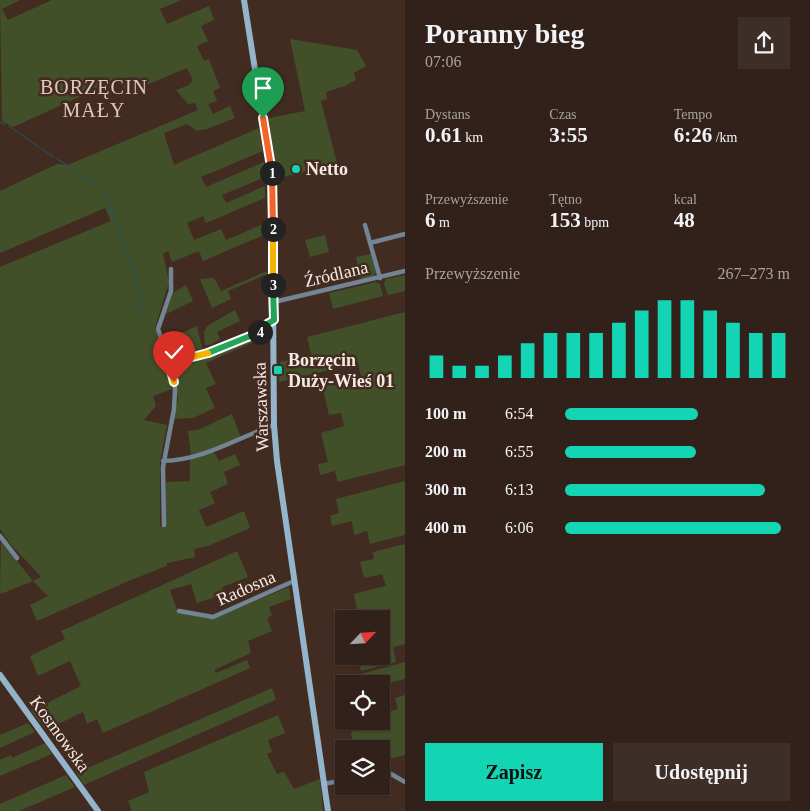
<!DOCTYPE html>
<html lang="pl">
<head>
<meta charset="utf-8">
<style>
	:root { --surface:#32211a; --page:#3d2e27; --text:#f1f3f6; --muted:#a8a3a2; --line:#4d3e39; --accent:#13d5b3 }
	body { margin:0; font-family:Georgia,serif; background:var(--page); color:var(--text); height:100vh; display:flex; flex-direction:column; font-size:19px; white-space:nowrap }
	* { box-sizing:border-box; margin:0 }
	p { font-size:16px; color:var(--muted) }
	.icon { flex:none; width:28px; height:28px; fill:none; stroke:currentColor; stroke-width:2; stroke-linecap:round; stroke-linejoin:round }
	.map { position:relative; flex:1; overflow:hidden }
	.sheet { display:flex; flex-direction:column; background:var(--surface); width:405px }
	.sheet>* { flex:none }
	.needle { width:32px; rotate:65deg }
	.controls { position:absolute; left:335px; top:610px; display:grid; gap:10px }
	.controls a { display:grid; place-items:center; width:55px; height:55px; border-radius:0px; background:var(--surface); box-shadow:0 1px 4px #0004,0 0 0 1px var(--line); font-size:25px }
	.pin { position:absolute; display:grid; place-items:center; width:42px; height:42px; color:#fff; margin:-51px -21px; border-radius:50% 50% 50% 0; rotate:-45deg; box-shadow:0 0 5px #0007 }
	.pin .icon { rotate:45deg }
	.km { position:absolute; width:25px; height:25px; margin:-12px; border-radius:50%; background:#222; color:#fff; font-size:14px; line-height:25px; text-align:center }
	.round { display:grid; place-items:center; flex:none; width:52px; height:52px; border-radius:0px; background:var(--page) }
	.headline { display:flex; align-items:center; justify-content:space-between; height:85px; padding:0 20px }
	h1 { font-size:28px; font-weight:700; line-height:38px }
	.figures { display:grid; grid-template-columns:repeat(3,1fr); gap:8px; height:85px; padding:5px 20px }
	.figures div { display:grid; align-content:center }
	.figures b { font-size:21px; font-weight:700 }
	.figures small { font-size:14px; font-weight:400 }
	.figures p { font-size:14px }
	.chart { height:140px; padding:10px 20px }
	.chart p { display:flex; justify-content:space-between }
	.chart svg { width:100%; height:90px; margin-top:5px; stroke:var(--accent); stroke-width:6 }
	.action { display:flex; gap:10px; margin-top:auto; padding:10px 20px }
	.action a { flex:1; height:58px; border-radius:0px; background:var(--accent); color:#111; font-size:20px; font-weight:700; line-height:58px; text-align:center }
	.action a+a { background:var(--page); color:var(--text) }
	ul { padding:0 20px; list-style:none; font-size:16px }
	li { display:grid; grid-template-columns:80px 60px 1fr; align-items:center; height:38px }
	li i { height:12px; border-radius:6px; background:var(--accent) }
	main { display:flex; flex:1; min-height:0 }
	.map>svg:first-child { display:block }
	.green { fill:#425029 }
	.lines { fill:none; stroke-linecap:round; stroke-linejoin:round }
	.stream { stroke:#19596f; stroke-width:1 }
	.street { stroke:#718594; stroke-width:4.5 }
	.secondary { stroke:#93b4cb; stroke-width:6 }
	.split-1-casing { stroke:#fff; stroke-width:10 }
	.split-2-casing { stroke:#fff; stroke-width:10 }
	.split-3-casing { stroke:#fff; stroke-width:10 }
	.split-4-casing { stroke:#fff; stroke-width:10 }
	.split-5-casing { stroke:#fff; stroke-width:10 }
	.split-6-casing { stroke:#fff; stroke-width:10 }
	.split-1 { stroke:#f0652b; stroke-width:6 }
	.split-2 { stroke:#f0652b; stroke-width:6 }
	.split-3 { stroke:#f5b400; stroke-width:6 }
	.split-4 { stroke:#22a559; stroke-width:6 }
	.split-5 { stroke:#22a559; stroke-width:6 }
	.split-6 { stroke:#f5b400; stroke-width:6 }
	.poi-dot { fill:#13d5b3; stroke:#422c22; stroke-width:2 }
	.labels { text-anchor:middle; stroke-width:5; stroke-linejoin:round; paint-order:stroke }
	.poi-label { font-size:18px; font-weight:bold; fill:#f8e9e2; stroke:#422c22; text-anchor:start }
	.street-label { font-size:18px; fill:#f8e9e2; stroke:#422c22 }
	.quarter-label { font-size:20px; letter-spacing:1px; fill:#e4c7ba; stroke:#422c22 }
</style>
</head>
<body>
<main>
<div class="map">
<svg width="405" height="811" viewBox="0 0 405 811">
	<rect width="100%" height="100%" fill="#422c22"/>
	<path class="green" d="M 0,0 L 20,0 L 2,9 L 8,20 L 52,0 L 181,0 L 160,9 L 167,24 L 209,6 L 214,20 L 201,26 L 208,41 L 197,46 L 204,61 L 209,59 L 220,88 L 213,91 L 217,101 L 208,104 L 213,114 L 230,106 L 235,118 L 207,129 L 197,131 L 187,124 L 164,133 L 174,165 L 259,128 L 263,151 L 201,177 L 206,187 L 264,162 L 265,177 L 222,195 L 226,203 L 265,186 L 265,198 L 206,223 L 203,216 L 187,223 L 194,240 L 221,229 L 226,240 L 266,223 L 266,234 L 203,261 L 199,251 L 172,262 L 168,251 L 163,253 L 169,282 L 155,328 L 168,368 L 172,389 L 153,396 L 156,406 L 144,420 L 167,425 L 160,462 L 160,526 L 166,524 L 166,482 L 190,481 L 190,459 L 214,452 L 219,461 L 235,454 L 240,465 L 224,472 L 228,484 L 210,492 L 215,503 L 199,510 L 206,527 L 244,511 L 250,528 L 208,546 L 194,549 L 195,557 L 167,563 L 167,566 L 131,580 L 37,621 L 30,605 L 48,596 L 33,581 L 1,594 L 0,591 L 1,541 L 33,581 L 41,577 C 27,560 12,549 0,529 L 0,267 L 111,221 L 105,208 L 0,253 L 0,191 L 57,164 L 68,165 L 198,110 L 195,103 L 188,104 L 176,90 L 189,85 L 193,80 L 187,68 L 127,93 L 119,79 L 13,127 L 2,121 Z
		M 290,39 L 357,50 L 366,66 L 354,73 L 356,80 L 345,86 L 326,92 L 327,99 L 321,101 L 337,163 L 276,179 L 269,118 L 305,111 Z
		M 325,235 L 329,252 L 310,257 L 305,240 Z
		M 371,254 L 376,273 L 374,277 L 361,280 L 356,257 Z
		M 267,271 L 267,274 L 228,291 L 231,299 L 212,308 L 200,279 L 214,278 L 221,291 Z
		M 405,275 L 405,291 L 388,295 L 384,283 L 386,279 Z
		M 376,282 L 380,284 L 383,296 L 333,309 L 329,293 Z
		M 186,285 L 193,301 L 166,314 L 173,293 Z
		M 235,310 L 240,321 L 217,332 L 220,339 L 212,344 L 205,345 L 204,332 L 207,326 Z
		M 405,312 L 405,465 L 338,482 L 335,471 L 320,475 L 318,464 L 328,462 L 321,433 L 344,426 L 341,413 L 329,415 L 322,385 L 361,376 L 358,363 L 279,382 L 280,362 L 311,354 L 307,337 Z
		M 197,326 L 202,348 L 174,358 L 169,356 L 164,341 Z
		M 254,336 L 267,336 L 206,363 L 216,384 L 206,388 L 215,408 L 193,418 L 174,419 L 178,399 L 174,369 L 175,364 L 204,358 Z
		M 232,414 L 241,438 L 191,456 L 188,431 L 198,430 Z
		M 405,481 L 405,535 L 370,544 L 367,531 L 354,535 L 352,521 L 332,526 L 330,516 L 339,513 L 336,499 Z
		M 405,544 L 405,644 L 393,647 L 396,662 L 361,671 L 358,657 L 355,656 L 381,656 L 381,619 L 350,619 L 349,615 L 358,613 L 354,594 L 386,586 L 382,574 L 364,578 L 360,562 L 374,559 L 373,552 Z
		M 237,551 L 248,577 L 222,587 L 225,594 L 197,603 L 191,584 L 170,590 L 178,613 L 212,619 L 289,587 L 291,599 L 269,607 L 272,615 L 267,619 L 272,631 L 248,641 L 251,653 L 214,670 L 216,673 L 247,660 L 250,668 L 103,733 L 97,719 L 87,724 L 83,712 L 46,730 L 31,711 L 81,686 L 70,661 L 38,676 L 30,656 L 65,639 L 61,631 Z
		M 405,662 L 405,679 L 381,685 L 346,682 L 362,678 L 361,674 Z
		M 272,688 L 276,699 L 273,701 L 84,785 L 76,773 Z
		M 405,695 L 405,755 L 381,761 L 381,749 L 354,749 L 351,732 L 389,723 L 387,712 L 398,709 L 395,698 Z
		M 278,715 L 285,733 L 268,740 L 272,752 L 267,754 L 277,774 L 284,772 L 294,789 L 320,779 L 323,811 L 132,811 L 128,801 L 149,792 L 144,772 Z
		M 28,723 L 35,732 L 0,748 L 0,735 Z
		M 45,743 L 52,754 L 0,776 L 0,760 L 11,755 L 12,758 Z
		M 66,775 L 75,787 L 19,811 L 0,811 L 0,804 Z"/>
	<g class="lines">
		<path class="stream" d="M 0,122 L 5,124
			M 9,126 L 39,147
			M 42,149 L 54,157
			M 57,159 L 75,170
			M 78,173 L 99,186
			M 103,190 L 108,203
			M 110,207 L 116,223
			M 118,227 L 124,243
			M 126,247 L 132,264
			M 134,269 L 140,286
			M 139,312 L 140,290"/>
		<path class="street" d="M 365,225 L 380,278
			M 370,243 L 405,234
			M 274,302 L 405,271
			M 262,332 L 267,324 L 274,320
			M 169,363 L 200,356 L 256,332 L 274,337
			M 163,461 C 204,460 237,438 274,425
			M 164,525 L 163,467 L 174,409 L 175,390 L 174,377 L 158,329 L 171,291 L 171,269
			M 0,536 L 17,558
			M 179,611 L 213,617 L 294,581
			M 381,772 L 386,771 L 405,782
			M 324,784 L 344,780"/>
		<path class="secondary" d="M 244,0 L 272,177 L 274,425 L 277,461 L 328,811
			M 0,675 L 98,811"/>
	</g>
	<g class="lines">
		<defs>
			<path id="split-1" d="M 263,118 L 272,173"/>
			<path id="split-2" d="M 272,173 L 273,229"/>
			<path id="split-3" d="M 273,229 L 273,285"/>
			<path id="split-4" d="M 260,332 L 262,332 L 267,324 L 274,320 L 273,285"/>
			<path id="split-5" d="M 208,353 L 260,332"/>
			<path id="split-6" d="M 174,382 L 169,363 L 208,353"/>
		</defs>
		<use href="#split-1" class="split-1-casing"/>
		<use href="#split-2" class="split-2-casing"/>
		<use href="#split-3" class="split-3-casing"/>
		<use href="#split-4" class="split-4-casing"/>
		<use href="#split-5" class="split-5-casing"/>
		<use href="#split-6" class="split-6-casing"/>
		<use href="#split-1" class="split-1"/>
		<use href="#split-2" class="split-2"/>
		<use href="#split-3" class="split-3"/>
		<use href="#split-4" class="split-4"/>
		<use href="#split-5" class="split-5"/>
		<use href="#split-6" class="split-6"/>
	</g>
	<g class="poi-dot">
		<circle cx="296" cy="169" r="5"/>
		<rect x="273" y="365" width="10" height="10" rx="2.5"/>
	</g>
	<g class="labels">
		<g class="poi-label">
			<text x="306" y="175">Netto</text>
			<text x="288" y="366">Borzęcin<tspan x="288" dy="21">Duży-Wieś 01</tspan></text>
		</g>
		<g class="street-label">
			<text transform="translate(336 274) rotate(-13)" y="6">Źródlana</text>
			<text transform="translate(261 407) rotate(-92)" y="6">Warszawska</text>
			<text transform="translate(246 588) rotate(-24)" y="6">Radosna</text>
			<text transform="translate(60 734) rotate(54)" y="6">Kosmowska</text>
		</g>
		<g class="quarter-label">
			<text x="94" y="94">BORZĘCIN<tspan x="94" dy="23">MAŁY</tspan></text>
		</g>
	</g>
</svg>
<div class="controls">
<a><svg class="needle" viewBox="-14 -14 28 28"><path d="M0-13l5 13h-10z" fill="#e53935"/><path d="M0 13l5-13h-10z" fill="#a8a3a2"/></svg></a>
<a><svg class="icon" aria-label="locate" viewBox="0 0 24 24"><circle cx="12" cy="12" r="6"/><path d="M12 2v4M12 18v4M2 12h4M18 12h4"/></svg></a>
<a><svg class="icon" aria-label="layers" viewBox="0 0 24 24"><path d="M12 4l9 5-9 5-9-5zM3 14l9 5 9-5"/></svg></a>
</div>
<div class="pin" style="left:263px;top:118px;background:#1e9e55"><svg class="icon" aria-label="arrive" viewBox="0 0 24 24"><path d="M6 21V4h12l-3 4 3 4H6"/></svg></div>
<div class="pin" style="left:174px;top:382px;background:#d93025"><svg class="icon" aria-label="check" viewBox="0 0 24 24"><path d="M5 12l5 5 9-10"/></svg></div>
<b class="km" style="left:272px;top:173px">1</b>
<b class="km" style="left:273px;top:229px">2</b>
<b class="km" style="left:273px;top:285px">3</b>
<b class="km" style="left:260px;top:332px">4</b>
</div>
<section class="sheet">
<div class="headline"><div><h1>Poranny bieg</h1><p>07:06</p></div><a class="round"><svg class="icon" aria-label="share" viewBox="0 0 24 24"><path d="M12 15V3M7 8l5-5 5 5M5 13v7h14v-7"/></svg></a></div>
<div class="figures">
<div><p>Dystans</p><b>0.61<small> km</small></b></div>
<div><p>Czas</p><b>3:55</b></div>
<div><p>Tempo</p><b>6:26<small> /km</small></b></div>
</div>
<div class="figures">
<div><p>Przewyższenie</p><b>6<small> m</small></b></div>
<div><p>Tętno</p><b>153<small> bpm</small></b></div>
<div><p>kcal</p><b>48</b></div>
</div>
<div class="chart"><p><span>Przewyższenie</span>267–273 m</p>
<svg viewBox="0 0 160 44" preserveAspectRatio="none"><path d="M5 44V33M15 44V38M25 44V38M35 44V33M45 44V27M55 44V22M65 44V22M75 44V22M85 44V17M95 44V11M105 44V6M115 44V6M125 44V11M135 44V17M145 44V22M155 44V22"/></svg>
</div>
<ul>
<li><b>100 m</b>6:54<i style="width:59%"></i></li>
<li><b>200 m</b>6:55<i style="width:58%"></i></li>
<li><b>300 m</b>6:13<i style="width:89%"></i></li>
<li><b>400 m</b>6:06<i style="width:96%"></i></li>
</ul>
<div class="action"><a>Zapisz</a><a>Udostępnij</a></div>
</section>
</main>
</body>
</html>
